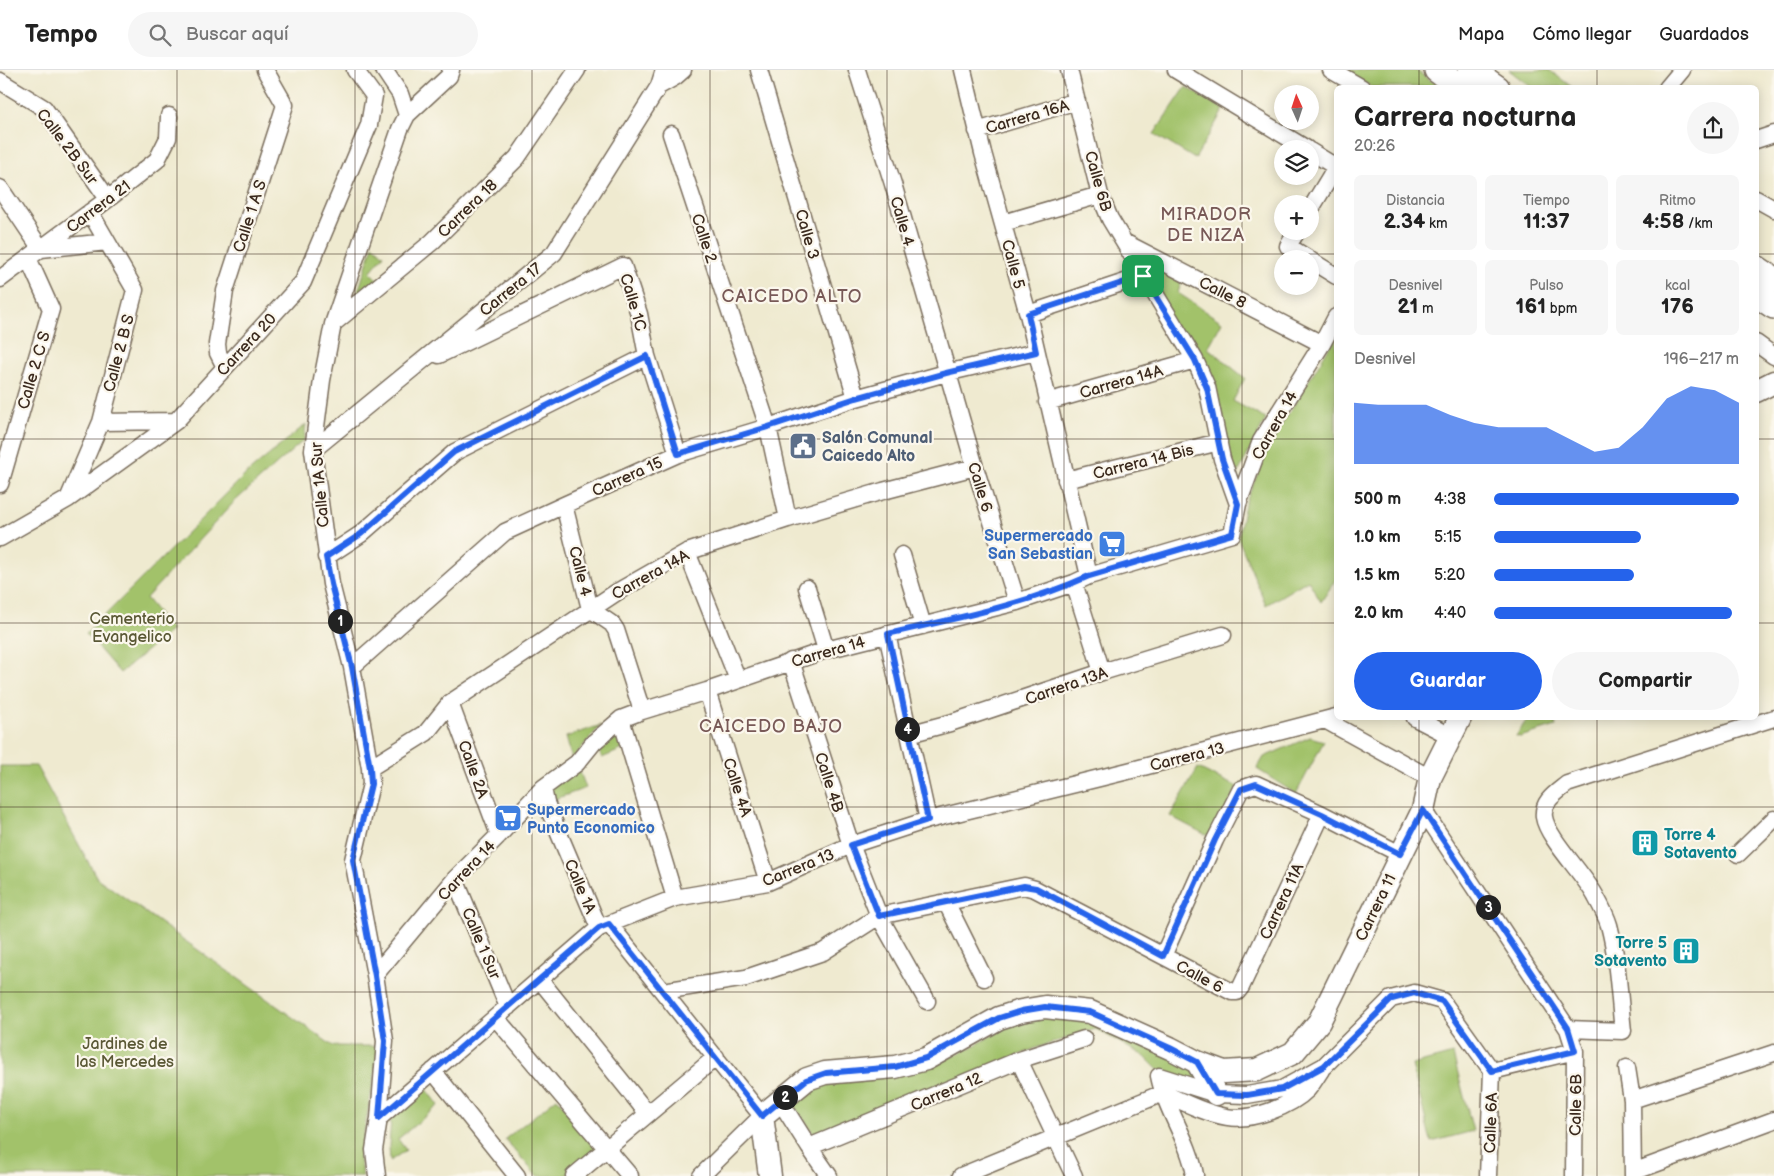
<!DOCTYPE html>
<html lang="es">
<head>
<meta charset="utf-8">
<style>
	:root { --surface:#fff; --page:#f6f6f6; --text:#222; --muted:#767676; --line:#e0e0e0; --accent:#2563eb }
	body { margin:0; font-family:"Balsamiq Sans",sans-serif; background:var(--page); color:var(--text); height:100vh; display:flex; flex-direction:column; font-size:19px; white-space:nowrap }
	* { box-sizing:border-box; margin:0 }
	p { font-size:16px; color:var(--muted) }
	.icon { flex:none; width:28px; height:28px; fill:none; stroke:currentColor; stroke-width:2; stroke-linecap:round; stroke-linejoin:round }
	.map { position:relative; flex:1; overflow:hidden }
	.side { position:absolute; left:1334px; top:15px; width:425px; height:635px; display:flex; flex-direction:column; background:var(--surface); border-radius:8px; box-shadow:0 2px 12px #0003 }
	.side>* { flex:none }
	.needle { width:32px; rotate:357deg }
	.tools { position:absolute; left:1274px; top:15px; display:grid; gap:10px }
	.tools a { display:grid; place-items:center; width:45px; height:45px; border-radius:50%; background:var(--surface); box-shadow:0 2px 12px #0003; font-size:25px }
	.pin { position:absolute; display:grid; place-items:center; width:42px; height:42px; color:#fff; margin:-21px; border-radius:10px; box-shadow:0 2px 8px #0006 }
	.km { position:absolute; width:25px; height:25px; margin:-12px; border-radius:50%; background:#222; color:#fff; font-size:14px; line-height:25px; text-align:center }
	.round { display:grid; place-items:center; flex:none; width:52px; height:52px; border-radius:26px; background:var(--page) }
	.headline { display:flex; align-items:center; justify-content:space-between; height:85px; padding:0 20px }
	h1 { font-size:28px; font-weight:800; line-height:38px }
	.figures { display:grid; grid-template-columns:repeat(3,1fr); gap:8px; height:85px; padding:5px 20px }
	.figures div { display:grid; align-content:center; border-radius:8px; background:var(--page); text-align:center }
	.figures b { font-size:21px; font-weight:800 }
	.figures small { font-size:14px; font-weight:400 }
	.figures p { font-size:14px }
	.chart { height:140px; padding:10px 20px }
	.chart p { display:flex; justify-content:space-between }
	.chart svg { width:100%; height:90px; margin-top:5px; fill:var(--accent); opacity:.7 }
	.cta { display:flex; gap:10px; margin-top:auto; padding:10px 20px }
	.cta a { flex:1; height:58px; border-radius:30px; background:var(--accent); color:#fff; font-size:20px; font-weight:800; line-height:58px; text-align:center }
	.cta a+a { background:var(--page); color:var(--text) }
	ul { padding:0 20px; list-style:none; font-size:16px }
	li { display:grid; grid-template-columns:80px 60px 1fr; align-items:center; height:38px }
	li i { height:12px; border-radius:6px; background:var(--accent) }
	header { display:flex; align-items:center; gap:30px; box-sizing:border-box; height:70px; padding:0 25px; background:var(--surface); border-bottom:1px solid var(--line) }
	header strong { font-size:24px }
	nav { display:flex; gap:28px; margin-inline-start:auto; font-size:18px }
	.search { width:350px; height:45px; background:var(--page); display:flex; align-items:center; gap:12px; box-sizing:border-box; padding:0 18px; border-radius:28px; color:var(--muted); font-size:19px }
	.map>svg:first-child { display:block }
	.green { fill:#a2c26a; stroke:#6e7644 }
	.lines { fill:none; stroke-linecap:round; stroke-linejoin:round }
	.street-casing { stroke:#7a6d5c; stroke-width:19 }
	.secondary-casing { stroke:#7a6d5c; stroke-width:25 }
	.primary-casing { stroke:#7a6d5c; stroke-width:28 }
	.street { stroke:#fff; stroke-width:16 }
	.secondary { stroke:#fff; stroke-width:22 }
	.primary { stroke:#fff; stroke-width:25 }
	.route-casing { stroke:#fff; stroke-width:10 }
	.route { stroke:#2563eb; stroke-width:6 }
	.grid { fill:none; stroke:#3b2a1e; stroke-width:1; stroke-opacity:0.55 }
	.labels { text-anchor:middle; stroke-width:4.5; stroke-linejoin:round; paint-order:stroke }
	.street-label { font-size:16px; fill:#3b2a1e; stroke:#fbf7ec }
	.service-label { font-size:16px; font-weight:bold; fill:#4e5e75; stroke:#fbf7ec; text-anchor:start }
	.shop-label { font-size:16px; font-weight:bold; fill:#366cbe; stroke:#fbf7ec; text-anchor:end }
	.park-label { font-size:16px; fill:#5a5835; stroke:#fbf7ec }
	.culture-label { font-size:16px; font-weight:bold; fill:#0d838f; stroke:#fbf7ec; text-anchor:start }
	.neighbourhood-label { font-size:18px; letter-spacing:1px; fill:#785957; stroke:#fbf7ec }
</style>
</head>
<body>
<header>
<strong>Tempo</strong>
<div class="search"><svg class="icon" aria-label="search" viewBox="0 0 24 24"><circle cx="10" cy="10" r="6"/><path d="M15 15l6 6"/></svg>Buscar aquí</div>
<nav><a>Mapa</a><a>Cómo llegar</a><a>Guardados</a></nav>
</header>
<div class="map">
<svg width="1774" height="1106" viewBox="0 0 1774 1106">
	<rect width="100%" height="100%" fill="#fbf7ec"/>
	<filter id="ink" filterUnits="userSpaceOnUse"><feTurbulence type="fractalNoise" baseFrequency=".02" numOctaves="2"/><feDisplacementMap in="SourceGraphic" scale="10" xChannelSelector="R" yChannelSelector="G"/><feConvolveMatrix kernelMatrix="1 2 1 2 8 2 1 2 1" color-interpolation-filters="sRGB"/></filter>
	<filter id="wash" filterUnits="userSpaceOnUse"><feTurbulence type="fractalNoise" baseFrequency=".0096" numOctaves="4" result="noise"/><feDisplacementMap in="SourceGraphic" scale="20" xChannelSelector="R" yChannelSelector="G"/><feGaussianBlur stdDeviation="1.12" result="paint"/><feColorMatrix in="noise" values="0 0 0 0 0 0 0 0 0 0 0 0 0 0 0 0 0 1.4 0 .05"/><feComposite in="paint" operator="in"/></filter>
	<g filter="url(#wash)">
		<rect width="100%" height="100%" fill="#efead0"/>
		<path class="green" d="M 1343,0 L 1415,0 L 1441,17 L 1371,17 Z
			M 1509,0 L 1549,0 L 1572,17 L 1531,17 Z
			M 1186,17 L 1224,39 L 1195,89 L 1154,64 Z
			M 373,175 L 384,185 L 370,202 L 379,212 L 354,234 Z
			M 1135,181 L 1183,206 L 1178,223 L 1222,252 L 1208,278 L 1245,308 L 1233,331 L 1266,349 L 1236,407 L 1224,366 Z
			M 1336,266 L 1336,509 L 1321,532 L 1308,510 L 1266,535 L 1238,468 L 1245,434 L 1270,374 Z
			M 306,354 L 304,370 L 234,432 L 146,528 L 172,560 L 120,603 L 86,564 L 244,406 Z
			M 1528,648 L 1554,648 L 1556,656 L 1520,667 L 1516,666 Z
			M 601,655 L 572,689 L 566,667 Z
			M 613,657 L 623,679 L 602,688 L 595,673 Z
			M 1310,667 L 1324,671 L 1296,724 L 1257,699 L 1264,687 Z
			M 577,694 L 586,718 L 547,732 L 544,719 Z
			M 0,696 L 36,696 L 97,808 L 333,976 L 380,976 L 359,1089 L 363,1106 L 0,1106 Z
			M 1198,698 L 1237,717 L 1212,768 L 1170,746 Z
			M 1049,946 L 1086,948 L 1194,997 L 1210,1020 L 1160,1002 L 1144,986 L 1096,959 L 1036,978 L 819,1071 L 792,1033 L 822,1011 L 928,998 L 972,977 L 1006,957 Z
			M 1453,984 L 1473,1061 L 1431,1072 L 1412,995 Z
			M 425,1017 L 439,1035 L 398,1069 L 406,1080 L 390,1091 L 389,1076 L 391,1049 Z
			M 557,1028 L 600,1077 L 566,1106 L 537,1106 L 505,1069 Z"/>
	</g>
	<g filter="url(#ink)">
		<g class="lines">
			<defs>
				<path id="street" d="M 384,0 L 400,24 L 407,45
					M 759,0 L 856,328
					M 857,0 L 893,114 L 975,397 L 1017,532
					M 963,0 L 983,83 L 1028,244 L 1089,506
					M 1069,0 L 1100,125 L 1110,149 L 1195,290 L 1207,317 L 1222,389 L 1238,434
					M 1176,0 L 1307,79
					M 1331,0 L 1362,18
					M 0,11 L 44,38 L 108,129
					M 659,16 L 675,7 L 683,0
					M 1667,18 L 1682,0
					M 977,61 L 1077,31
					M 671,64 L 768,357 L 788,449
					M 1756,70 L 1774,64
					M 1310,81 L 1336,97
					M 0,118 L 41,179 L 107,172
					M 1756,129 L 1774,139
					M 1310,140 L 1336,97
					M 1003,153 L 1100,125
					M 1297,161 L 1288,176 L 1309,189
					M 1124,172 L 1322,274
					M 1310,190 L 1336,206
					M 0,209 L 108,129 L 157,90 L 168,68 L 169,46
					M 1028,244 L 1143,206
					M 334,253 L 432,172 L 517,88 L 577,0
					M 1756,273 L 1774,286
					M 439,285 L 623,196 L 639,244 L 647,286 L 678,384
					M 225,297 L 218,283 L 217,274 L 225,221 L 285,35 L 265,0
					M 1047,332 L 1195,290
					M 101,352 L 176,351
					M 313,380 L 554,183 L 659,16 L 664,0
					M 1066,410 L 1219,372
					M 0,414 L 51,239 L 28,188
					M 69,427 L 101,352 L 135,220 L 90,142
					M 564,435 L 590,539 L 612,554 L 616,560 L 642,641
					M 0,468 L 68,429 L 176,351 L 303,212 L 369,55 L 374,26 L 355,0
					M 687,482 L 738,610
					M 902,485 L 923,556
					M 326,487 L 361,464 L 455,382 L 647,286
					M 1074,513 L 1102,602
					M 807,518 L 826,580
					M 887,564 L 928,750
					M 791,591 L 851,775 L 879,846 L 927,931
					M 352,597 L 505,462 L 564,435 L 678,384 L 768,357 L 856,328 L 946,303 L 1036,282
					M 707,621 L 768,812
					M 450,633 L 499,765
					M 1415,648 L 1450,666
					M 621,649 L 675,828
					M 1325,650 L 1430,708
					M 909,664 L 950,653 L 1102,602 L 1223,565
					M 370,698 L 426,663 L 450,633 L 617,522 L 687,482 L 788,449 L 883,421 L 975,397
					M 543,718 L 546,733 L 599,858
					M 1423,740 L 1568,959 L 1575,981 L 1574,1106
					M 1738,784 L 1774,749
					M 455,809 L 508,937
					M 946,832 L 984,908
					M 609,854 L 762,1046 L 701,1106
					M 1163,886 L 1215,770 L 1241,719 L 1256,714 L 1322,744 L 1400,784
					M 375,905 L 455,809 L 499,765 L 543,718 L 577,693 L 594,672 L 621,649 L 642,641 L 707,621 L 826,580 L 1017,532 L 1074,513 L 1089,506 L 1232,464 L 1238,434 L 1261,371 L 1322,274 L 1336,247
					M 540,910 L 648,1044
					M 663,921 L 746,908 L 823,882 L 879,846 L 1024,816 L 1035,819 L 1232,922 L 1237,922 L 1241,917 L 1322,744
					M 496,948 L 630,1106
					M 1568,959 L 1623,961 C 1619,926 1618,889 1609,855 C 1606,845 1601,836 1596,827 C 1585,805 1547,768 1544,747 C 1542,731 1556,723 1567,714 L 1774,648
					M 1019,990 L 1074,1106
					M 1627,998 L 1632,1030 L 1633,1106
					M 433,1001 L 517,1106
					M 1492,1001 L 1575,981
					M 1632,1030 L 1774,983
					M 780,1031 L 809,1077 L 829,1106
					M 379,1048 L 599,858 L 675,828 L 768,812 L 851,775 L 928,750 L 1128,701 L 1336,647
					M 809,1077 L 1019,990 L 1084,969
					M 1633,1102 L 1774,1050
					M 377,1106 L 374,1080 L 379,1048 L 385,971 L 375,905 L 353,790 L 371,714 L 370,698 L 352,597 L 331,514 L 313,380 L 322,310 L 333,254 L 400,59 L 407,45 L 449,6 L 451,0
					M 574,1106 L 716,987
					M 961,1106 L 1163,1023 C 1183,1032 1205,1043 1227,1047 C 1252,1051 1290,1037 1308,1019 C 1313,1013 1317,1006 1321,1000
					M 1193,1106 L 1195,1105 C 1189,1070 1166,1041 1159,1006 L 1216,1024 L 1247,1025 L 1282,1019 L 1324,996 L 1391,929 L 1414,923 L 1442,931 L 1492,1001
					M 1488,1106 L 1492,1001"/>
				<path id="secondary" d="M 1756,321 L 1774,312
					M 1197,992 L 1216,1024
					M 770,1106 L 762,1046 L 807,1009 L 825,1003 L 895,997 L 926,989 L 999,948 L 1021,941 L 1045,937 L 1090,942 L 1170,978 L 1197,992 L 1224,1002 L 1257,1000 L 1293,983 L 1319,952 L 1423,740 L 1430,708 L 1460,648"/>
				<path id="primary" d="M 1437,0 L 1462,18
					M 1471,0 L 1497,18
					M 1756,198 L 1774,210
					M 1756,224 L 1774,236"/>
			</defs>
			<use href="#street" class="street-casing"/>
			<use href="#secondary" class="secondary-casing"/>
			<use href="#primary" class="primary-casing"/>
			<use href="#street" class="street"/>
			<use href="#secondary" class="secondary"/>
			<use href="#primary" class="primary"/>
		</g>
	</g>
	<g class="lines" filter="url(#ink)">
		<defs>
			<path id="route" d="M 1143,206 L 1195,290 L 1207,318 L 1222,389 L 1238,434 L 1232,464 L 1089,506 C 1028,534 953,549 888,564 L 928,750 L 851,775 L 879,846 L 1024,816 L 1036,818 L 1163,886 L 1215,770 L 1241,719 L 1256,714 L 1322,744 L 1400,784 L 1423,740 L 1568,958 L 1575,981 L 1492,1001 L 1442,931 L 1414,923 L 1392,929 L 1324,996 L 1282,1019 L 1247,1025 L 1216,1024 L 1197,992 L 1170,978 L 1090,942 L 1045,937 L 1021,941 L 999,948 L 926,988 L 895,997 L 826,1003 L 806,1010 L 762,1046 L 609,854 L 599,858 L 379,1048 L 385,971 L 375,906 L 353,790 L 371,714 L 370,698 L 352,597 L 331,514 L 326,487 L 361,464 L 454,382 L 647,286 L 678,384 L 768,357 L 856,328 L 946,303 L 1036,282 L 1028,244 Z"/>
		</defs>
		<use href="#route" class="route-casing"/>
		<use href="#route" class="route"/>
	</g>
	<path class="grid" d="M 177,0 L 177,1106M 355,0 L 355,1106M 532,0 L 532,1106M 710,0 L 710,1106M 887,0 L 887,1106M 1064,0 L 1064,1106M 1242,0 L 1242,1106M 1419,0 L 1419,18M 1597,0 L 1597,18M 0,184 L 1336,184M 1756,184 L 1774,184M 0,369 L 1336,369M 1756,369 L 1774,369M 0,553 L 1336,553M 1756,553 L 1774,553M 1419,648 L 1419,1106M 1597,648 L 1597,1106M 0,737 L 1774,737M 0,922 L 1774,922"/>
	<defs>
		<symbol id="civic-square" viewBox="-11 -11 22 22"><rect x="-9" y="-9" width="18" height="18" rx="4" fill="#5c6f8a" stroke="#fbf7ec"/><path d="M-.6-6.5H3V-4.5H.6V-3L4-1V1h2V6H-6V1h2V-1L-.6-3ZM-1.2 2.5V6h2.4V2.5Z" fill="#fff"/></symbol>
		<symbol id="supermarket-square" viewBox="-11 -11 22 22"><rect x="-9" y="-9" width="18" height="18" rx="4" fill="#3f7fe0" stroke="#fbf7ec"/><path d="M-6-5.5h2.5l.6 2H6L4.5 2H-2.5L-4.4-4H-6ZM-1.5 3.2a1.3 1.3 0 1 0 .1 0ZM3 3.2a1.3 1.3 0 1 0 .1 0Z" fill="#fff"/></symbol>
		<symbol id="building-square" viewBox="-11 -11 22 22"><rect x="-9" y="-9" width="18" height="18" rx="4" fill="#0f9aa8" stroke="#fbf7ec"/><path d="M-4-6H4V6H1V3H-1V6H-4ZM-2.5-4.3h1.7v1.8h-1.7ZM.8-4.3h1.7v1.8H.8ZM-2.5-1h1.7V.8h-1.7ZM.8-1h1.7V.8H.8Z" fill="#fff"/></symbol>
	</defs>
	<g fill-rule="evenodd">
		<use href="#civic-square" x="787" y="360" width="32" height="32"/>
		<use href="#supermarket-square" x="1096" y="458" width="32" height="32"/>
		<use href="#supermarket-square" x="492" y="732" width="32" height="32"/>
		<use href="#building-square" x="1629" y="757" width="32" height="32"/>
		<use href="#building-square" x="1670" y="865" width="32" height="32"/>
	</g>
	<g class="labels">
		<g class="street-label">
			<text transform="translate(1027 46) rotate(-16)" y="6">Carrera 16A</text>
			<text transform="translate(68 76) rotate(53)" y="6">Calle 2B Sur</text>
			<text transform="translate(1099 111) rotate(74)" y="6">Calle 6B</text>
			<text transform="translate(98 136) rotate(-37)" y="6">Carrera 21</text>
			<text transform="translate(467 138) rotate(-44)" y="6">Carrera 18</text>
			<text transform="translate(249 146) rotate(-72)" y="6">Calle 1 A S</text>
			<text transform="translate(903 151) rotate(74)" y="6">Calle 4</text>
			<text transform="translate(808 164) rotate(74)" y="6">Calle 3</text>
			<text transform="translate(705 168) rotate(72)" y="6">Calle 2</text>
			<text transform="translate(1014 194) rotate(75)" y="6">Calle 5</text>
			<text transform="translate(510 219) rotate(-39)" y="6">Carrera 17</text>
			<text transform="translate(1223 222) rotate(27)" y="6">Calle 8</text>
			<text transform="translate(634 232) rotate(74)" y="6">Calle 1C</text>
			<text transform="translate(246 274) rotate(-47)" y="6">Carrera 20</text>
			<text transform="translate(118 283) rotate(-75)" y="6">Calle 2 B S</text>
			<text transform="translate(33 300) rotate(-74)" y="6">Calle 2 C S</text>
			<text transform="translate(1121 311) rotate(-16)" y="6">Carrera 14A</text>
			<text transform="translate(1274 355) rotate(-61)" y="6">Carrera 14</text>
			<text transform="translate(1143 391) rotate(-14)" y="6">Carrera 14 Bis</text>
			<text transform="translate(627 406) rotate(-24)" y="6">Carrera 15</text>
			<text transform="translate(319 415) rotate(-95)" y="6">Calle 1A Sur</text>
			<text transform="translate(981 417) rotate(73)" y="6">Calle 6</text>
			<text transform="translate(581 501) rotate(76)" y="6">Calle 4</text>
			<text transform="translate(650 504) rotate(-29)" y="6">Carrera 14A</text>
			<text transform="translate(828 581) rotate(-16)" y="6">Carrera 14</text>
			<text transform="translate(1066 615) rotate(-19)" y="6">Carrera 13A</text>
			<text transform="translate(1187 686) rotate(-14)" y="6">Carrera 13</text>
			<text transform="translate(474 699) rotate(70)" y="6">Calle 2A</text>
			<text transform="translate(830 712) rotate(72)" y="6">Calle 4B</text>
			<text transform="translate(738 717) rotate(72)" y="6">Calle 4A</text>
			<text transform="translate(798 797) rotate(-22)" y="6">Carrera 13</text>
			<text transform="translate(466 800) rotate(-47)" y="6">Carrera 14</text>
			<text transform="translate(581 816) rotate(67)" y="6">Calle 1A</text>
			<text transform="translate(1281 831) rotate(-65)" y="6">Carrera 11A</text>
			<text transform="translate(1375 837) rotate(-64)" y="6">Carrera 11</text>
			<text transform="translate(482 873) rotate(67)" y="6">Calle 1 Sur</text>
			<text transform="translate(1200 906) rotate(28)" y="6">Calle 6</text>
			<text transform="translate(946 1021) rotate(-23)" y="6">Carrera 12</text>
			<text transform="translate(1575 1035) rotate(-89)" y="6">Calle 6B</text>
			<text transform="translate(1490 1053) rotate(-88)" y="6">Calle 6A</text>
		</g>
		<g class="service-label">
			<text x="822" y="373">Salón Comunal<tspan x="822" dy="18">Caicedo Alto</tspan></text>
		</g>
		<g class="shop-label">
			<text x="1093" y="471">Supermercado<tspan x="1093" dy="18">San Sebastian</tspan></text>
			<text x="527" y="745" text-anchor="start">Supermercado<tspan x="527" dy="18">Punto Economico</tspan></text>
		</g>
		<g class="park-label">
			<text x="132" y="554">Cementerio<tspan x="132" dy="18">Evangelico</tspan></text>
			<text x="125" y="979">Jardines de<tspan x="125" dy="18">las Mercedes</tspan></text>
		</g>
		<g class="culture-label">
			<text x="1664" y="770">Torre 4<tspan x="1664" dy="18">Sotavento</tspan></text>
			<text x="1667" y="878" text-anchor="end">Torre 5<tspan x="1667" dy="18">Sotavento</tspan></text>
		</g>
		<g class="neighbourhood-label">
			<text x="1206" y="150">MIRADOR<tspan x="1206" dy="21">DE NIZA</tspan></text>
			<text x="792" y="232">CAICEDO ALTO</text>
			<text x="771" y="662">CAICEDO BAJO</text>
		</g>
	</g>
</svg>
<div class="tools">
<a><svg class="needle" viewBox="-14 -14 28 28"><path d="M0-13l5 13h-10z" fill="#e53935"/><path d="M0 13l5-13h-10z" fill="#767676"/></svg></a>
<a><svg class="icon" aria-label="layers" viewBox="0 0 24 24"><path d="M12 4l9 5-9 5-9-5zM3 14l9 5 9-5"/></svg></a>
<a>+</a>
<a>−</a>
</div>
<div class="pin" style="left:1143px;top:206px;background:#1e9e55"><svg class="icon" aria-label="arrive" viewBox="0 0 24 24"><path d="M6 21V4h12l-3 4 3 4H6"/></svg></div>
<b class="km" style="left:340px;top:551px">1</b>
<b class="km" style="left:785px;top:1027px">2</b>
<b class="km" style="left:1488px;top:837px">3</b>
<b class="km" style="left:907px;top:659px">4</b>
<section class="side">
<div class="headline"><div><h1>Carrera nocturna</h1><p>20:26</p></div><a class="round"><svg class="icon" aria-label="share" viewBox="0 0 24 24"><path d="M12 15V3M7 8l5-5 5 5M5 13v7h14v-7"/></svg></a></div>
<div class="figures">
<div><p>Distancia</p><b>2.34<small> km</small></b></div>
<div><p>Tiempo</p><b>11:37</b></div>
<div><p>Ritmo</p><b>4:58<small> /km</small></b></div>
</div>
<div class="figures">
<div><p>Desnivel</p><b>21<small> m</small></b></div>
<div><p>Pulso</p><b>161<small> bpm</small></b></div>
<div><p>kcal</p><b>176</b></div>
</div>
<div class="chart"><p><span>Desnivel</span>196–217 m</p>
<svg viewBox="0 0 160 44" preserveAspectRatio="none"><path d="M0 44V14L10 15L20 15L30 15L40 20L50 24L60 26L70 26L80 26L90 32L100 38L110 36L120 26L130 12L140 6L150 8L160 14V44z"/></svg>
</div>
<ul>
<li><b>500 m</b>4:38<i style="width:100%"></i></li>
<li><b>1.0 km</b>5:15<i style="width:60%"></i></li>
<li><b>1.5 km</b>5:20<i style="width:57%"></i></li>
<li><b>2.0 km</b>4:40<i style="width:97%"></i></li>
</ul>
<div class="cta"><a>Guardar</a><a>Compartir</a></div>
</section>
</div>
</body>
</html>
